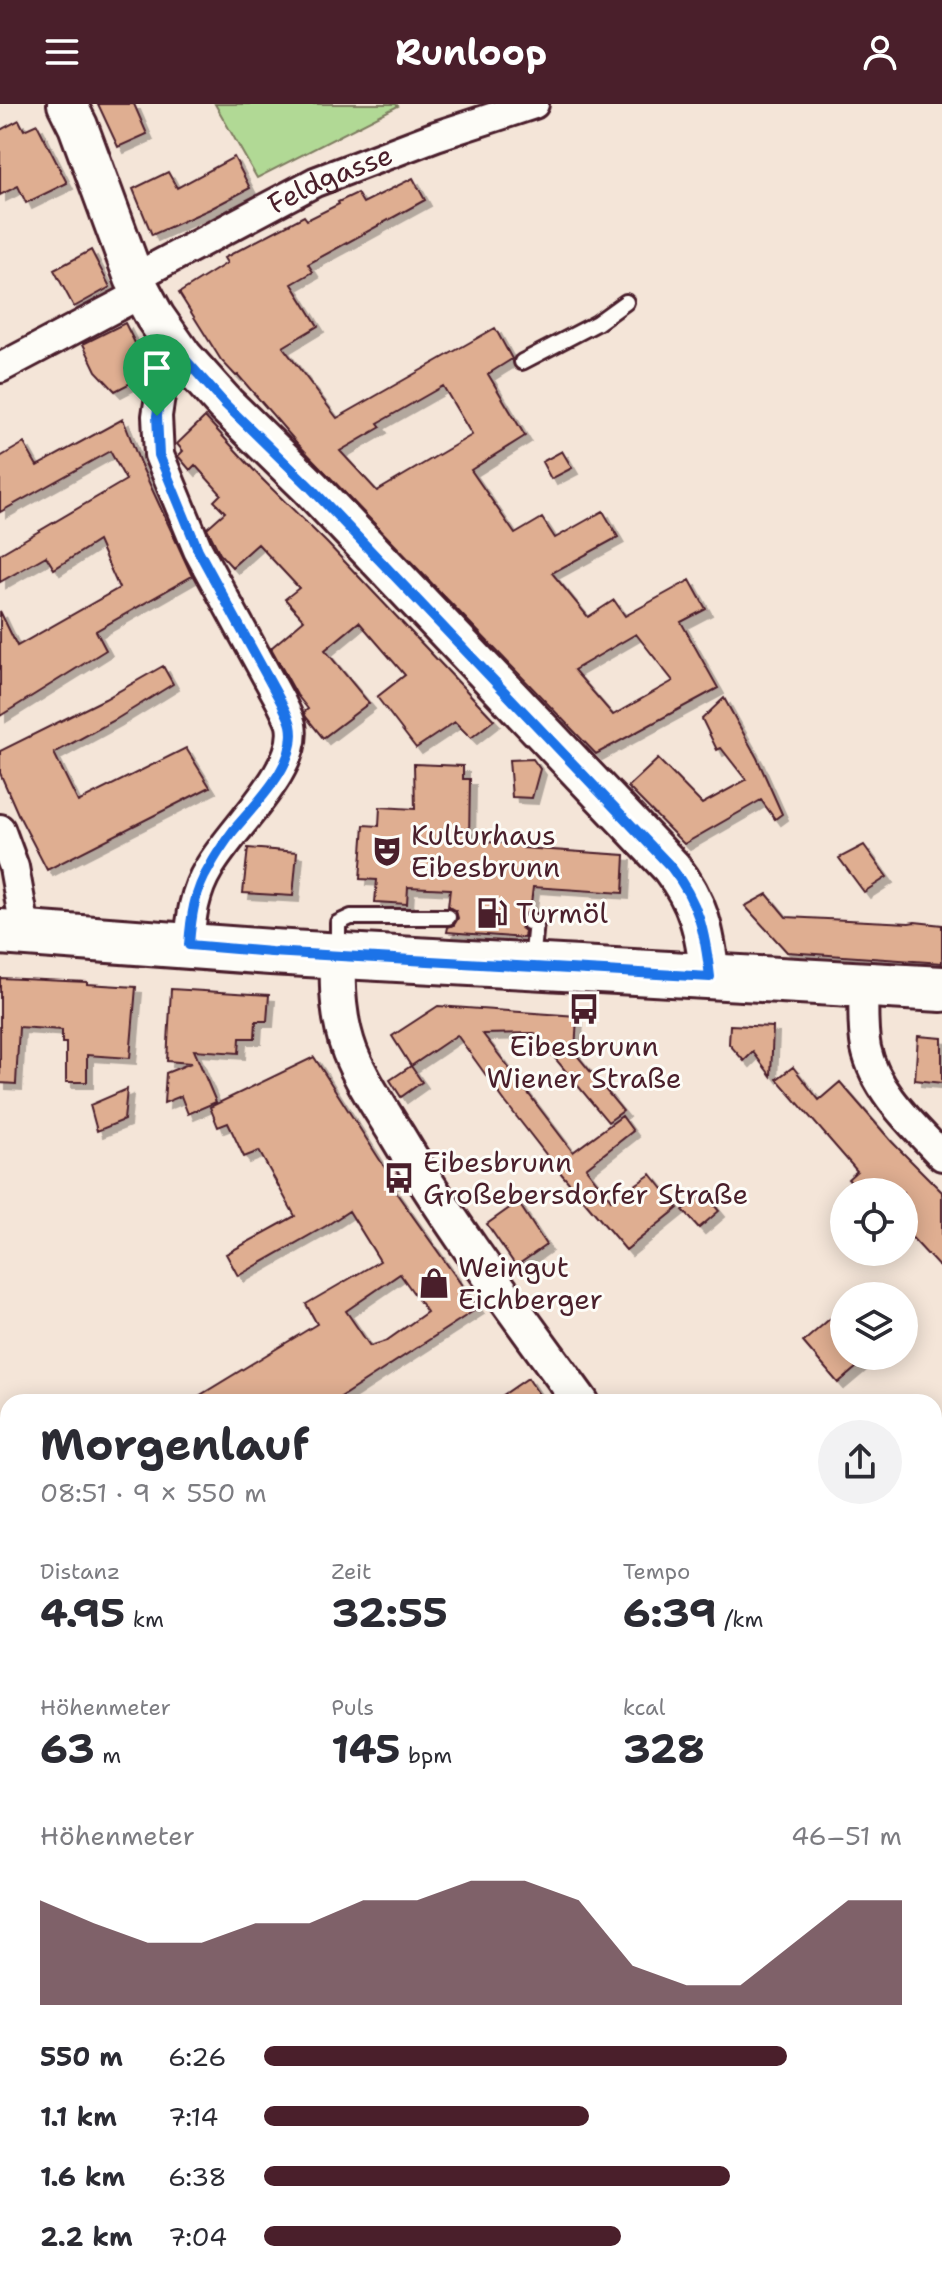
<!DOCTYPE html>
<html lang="de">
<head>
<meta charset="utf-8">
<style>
	:root { --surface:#fff; --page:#f2f2f3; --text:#2b2b33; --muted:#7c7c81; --accent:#4a1f2b }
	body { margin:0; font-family:"Shantell Sans",sans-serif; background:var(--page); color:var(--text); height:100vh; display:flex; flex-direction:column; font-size:30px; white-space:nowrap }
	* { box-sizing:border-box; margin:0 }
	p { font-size:26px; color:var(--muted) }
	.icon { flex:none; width:44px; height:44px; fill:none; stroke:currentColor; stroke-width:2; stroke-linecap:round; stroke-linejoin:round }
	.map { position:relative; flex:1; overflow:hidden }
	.details { position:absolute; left:0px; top:1290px; width:942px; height:888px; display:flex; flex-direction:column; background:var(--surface); border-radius:24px 24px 0 0; box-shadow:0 4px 20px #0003 }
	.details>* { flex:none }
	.fabs { position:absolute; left:830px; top:1074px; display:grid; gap:16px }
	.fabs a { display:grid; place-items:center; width:88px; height:88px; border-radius:50%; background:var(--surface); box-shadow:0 4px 20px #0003; font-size:40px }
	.pin { position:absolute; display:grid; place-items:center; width:68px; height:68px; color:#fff; margin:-82px -34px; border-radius:50% 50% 50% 0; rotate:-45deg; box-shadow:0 0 8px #0007 }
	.pin .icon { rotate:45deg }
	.round { display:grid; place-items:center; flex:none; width:84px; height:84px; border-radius:42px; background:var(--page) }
	.summary { display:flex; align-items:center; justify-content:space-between; height:136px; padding:0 40px }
	h1 { font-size:44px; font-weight:700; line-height:60px }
	.stats { display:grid; grid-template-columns:repeat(3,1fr); gap:12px; height:136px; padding:8px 40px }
	.stats div { display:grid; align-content:center }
	.stats b { font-size:40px; font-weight:700 }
	.stats small { font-size:22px; font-weight:400 }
	.stats p { font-size:22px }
	.chart { height:224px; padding:16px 40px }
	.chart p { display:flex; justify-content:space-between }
	.chart svg { width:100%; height:144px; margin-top:8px; fill:var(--accent); opacity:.7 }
	ul { padding:0 40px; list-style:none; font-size:26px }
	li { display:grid; grid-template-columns:128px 96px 1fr; align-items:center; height:60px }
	li i { height:20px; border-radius:10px; background:var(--accent) }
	header { display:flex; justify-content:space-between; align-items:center; height:104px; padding:0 40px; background:var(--accent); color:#fff; font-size:36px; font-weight:700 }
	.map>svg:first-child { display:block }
	.green { fill:#b1d995; stroke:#7e7c60; stroke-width:2 }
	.water { fill:#92d0f3; stroke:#7589a3; stroke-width:2 }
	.building { fill:#dfae91; stroke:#4a1f2b; stroke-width:2; fill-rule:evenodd; filter:url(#shadow) }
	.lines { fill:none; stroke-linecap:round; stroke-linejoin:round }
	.service-casing { stroke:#4a1f2b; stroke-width:20 }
	.minor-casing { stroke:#4a1f2b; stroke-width:34 }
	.tertiary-casing { stroke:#4a1f2b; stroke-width:40 }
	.secondary-casing { stroke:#4a1f2b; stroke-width:44 }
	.primary-casing { stroke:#4a1f2b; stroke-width:50 }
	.service { stroke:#fdfcf7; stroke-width:14 }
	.minor { stroke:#fdfcf7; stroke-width:28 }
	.tertiary { stroke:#fdfcf7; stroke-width:34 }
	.secondary { stroke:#fdfcf7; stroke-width:38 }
	.primary { stroke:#fdfcf7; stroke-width:44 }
	.route-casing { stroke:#fff; stroke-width:16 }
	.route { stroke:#1a73e8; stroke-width:10 }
	.labels { text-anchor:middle; stroke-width:6; stroke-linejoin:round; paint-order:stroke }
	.street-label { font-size:28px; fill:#4a1f2b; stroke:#fdfcf7 }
	.poi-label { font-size:28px; fill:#4a1f2b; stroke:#fdfcf7; text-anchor:start }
</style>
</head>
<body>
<header><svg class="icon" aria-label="menu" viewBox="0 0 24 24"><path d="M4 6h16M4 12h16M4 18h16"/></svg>Runloop<svg class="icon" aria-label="person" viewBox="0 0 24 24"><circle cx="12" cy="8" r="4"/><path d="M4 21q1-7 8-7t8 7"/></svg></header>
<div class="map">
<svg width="942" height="2178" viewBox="0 0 942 2178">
	<defs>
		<filter id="shadow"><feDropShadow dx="6" dy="6" stdDeviation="0" flood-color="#0004"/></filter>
	</defs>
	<rect width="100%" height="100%" fill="#f4e5d8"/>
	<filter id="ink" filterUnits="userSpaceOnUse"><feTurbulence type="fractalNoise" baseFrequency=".0125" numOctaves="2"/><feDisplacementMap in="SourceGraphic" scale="16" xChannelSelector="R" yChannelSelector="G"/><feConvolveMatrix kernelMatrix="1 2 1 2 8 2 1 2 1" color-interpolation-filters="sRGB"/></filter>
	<g filter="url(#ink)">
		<path class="green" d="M 215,0 L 396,0 L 398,2 L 257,74 Z
			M 8,1873 L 8,1933 L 7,1933 L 0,1924 L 0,1878 Z"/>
		<path class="water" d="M 934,1787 L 942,1798 L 942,1887 L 934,1877 Z"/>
		<path class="building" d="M 98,0 L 134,0 L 147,30 L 118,43 Z
			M 19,16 L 24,26 L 37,20 L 67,79 L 26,99 L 18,82 L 0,91 L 0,26 Z
			M 234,53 L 250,84 L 210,105 L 152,131 L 133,85 L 168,68 L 177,84 Z
			M 413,74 L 425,96 L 308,160 L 313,168 L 292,180 L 318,222 L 283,243 L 337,314 L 495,224 L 512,255 L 488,270 L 525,332 L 471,366 L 515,430 L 542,414 L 555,434 L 603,407 L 618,433 L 552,469 L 588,513 L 614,496 L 625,512 L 690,476 L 706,505 L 681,518 L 718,584 L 596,650 L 297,339 L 238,271 L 236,272 L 221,256 L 179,189 L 227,159 L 224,154 L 304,112 L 307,116 L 339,100 L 338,98 L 357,89 L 363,99 ZM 443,282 L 472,331 L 377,387 L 340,347 L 381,323 L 378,319 ZM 636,530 L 673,577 L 613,611 L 574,566 Z
			M 91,146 L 110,183 L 74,203 L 54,166 Z
			M 125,219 L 150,269 L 115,287 L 96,267 L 83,240 Z
			M 205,313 L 261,374 L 327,439 L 494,616 L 471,634 L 455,618 L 416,644 L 377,593 L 405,571 L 359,518 L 325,546 L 369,599 L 323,634 L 306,613 L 304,608 L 308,605 L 297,591 L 271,544 L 304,516 L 285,495 L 299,484 L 258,440 L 232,463 L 220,450 L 207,424 L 225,408 L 214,397 L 221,390 L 195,361 L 190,366 L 178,352 L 183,347 L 177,340 Z
			M 123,315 L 140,359 L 192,472 L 96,527 L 106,546 L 0,612 L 0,507 L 17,542 L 119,484 L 98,437 L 54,465 L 46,452 L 0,478 L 0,450 L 126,376 L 110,347 L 0,408 L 0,353 L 24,339 L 37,362 Z
			M 562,347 L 572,364 L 551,375 L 542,358 Z
			M 163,562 L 173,580 L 115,616 L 54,649 L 78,698 L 186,644 L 210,683 L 47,766 L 18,710 L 0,669 L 0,647 L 105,595 Z
			M 724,594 L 757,654 L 782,710 L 775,715 L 761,696 L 684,740 L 628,683 L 658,655 L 702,700 L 746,676 L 721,644 L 717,646 L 702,615 Z
			M 533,655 L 540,665 L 532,694 L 512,693 L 509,656 Z
			M 414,660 L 463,662 L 463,675 L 470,675 L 469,737 L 523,740 L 523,744 L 625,751 L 623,789 L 533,783 L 530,808 L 523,810 L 519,817 L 521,824 L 525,827 L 524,834 L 447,828 L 448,823 L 454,821 L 458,814 L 456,807 L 448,803 L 450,785 L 408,783 L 407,800 L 375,798 L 377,776 L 360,775 L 364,721 L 379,722 L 380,703 L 415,705 Z
			M 864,741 L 887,773 L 864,788 L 839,754 Z
			M 248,744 L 297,748 L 293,792 L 243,789 Z
			M 767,790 L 786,813 L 909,819 L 915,818 L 942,821 L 942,859 L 787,848 L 745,802 Z
			M 0,874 L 87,878 L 87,880 L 136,883 L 130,954 L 87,951 L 87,978 L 66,978 L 66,939 L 62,939 L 62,926 L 19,923 L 16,980 L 0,979 Z
			M 171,885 L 269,891 L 267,917 L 256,917 L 255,934 L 240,934 L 239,949 L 194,946 L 216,998 L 188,1010 L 181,992 L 164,999 L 166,969 L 191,959 L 167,957 Z
			M 438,902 L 577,912 L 575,949 L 623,1007 L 608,1018 L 534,929 L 483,930 L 573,1048 L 622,1012 L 633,1027 L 586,1064 L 611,1096 L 626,1084 L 628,1086 L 651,1070 L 678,1104 L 626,1146 L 559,1067 L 506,999 L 457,931 L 411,962 L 392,932 Z
			M 730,921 L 773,923 L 771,972 L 753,948 L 744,957 L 729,940 Z
			M 918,932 L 942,934 L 942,979 L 915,976 Z
			M 314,953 L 394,1078 L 390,1080 L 478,1204 L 333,1298 L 189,1298 L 317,1220 L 306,1200 L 380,1157 L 349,1107 L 326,1122 L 238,1172 L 226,1150 L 295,1112 L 259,1047 L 244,1053 L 228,1019 L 218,1023 L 210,1003 ZM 400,1170 L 427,1208 L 386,1237 L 370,1242 L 346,1207 Z
			M 411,962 L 422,978 L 401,993 L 390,976 Z
			M 793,963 L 819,996 L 840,978 L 892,1038 L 942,1088 L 942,1166 L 904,1125 L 904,1088 L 860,1088 L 848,1075 L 857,1067 L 777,975 Z
			M 127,985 L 124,1016 L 97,1027 L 90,1001 Z
			M 704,1089 L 719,1107 L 699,1124 L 683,1106 Z
			M 518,1098 L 546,1141 L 516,1162 L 487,1120 Z
			M 832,1213 L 844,1227 L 844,1252 L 870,1252 L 838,1279 L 803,1238 Z
			M 528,1274 L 544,1298 L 493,1298 Z"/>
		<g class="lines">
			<defs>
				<path id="service" d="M 522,258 L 597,219 L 626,198
					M 529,818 L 536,818 L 532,858
					M 338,847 L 338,819 L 351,813 L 448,813
					M 0,1493 L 8,1489"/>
				<g id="minor">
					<path id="s1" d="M 134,174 L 315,78 L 436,32 L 534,0"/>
					<path d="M 183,253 L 161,285 L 157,312 L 159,351 L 198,446 L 281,598 C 284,605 289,613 291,621 C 300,665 230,726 209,764 C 194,788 191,814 189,841"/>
					<path d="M 0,264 L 142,189"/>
					<path d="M 0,725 L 14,763 L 26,830"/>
					<path d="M 863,880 C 864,901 862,923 866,944 C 875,987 913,1021 942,1052"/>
					<path d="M 0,1688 L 8,1682"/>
				</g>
				<path id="tertiary" d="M 338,852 C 337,885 338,916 350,948 C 362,978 381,1005 398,1033 C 453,1125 518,1211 581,1298
					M 934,1766 L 942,1777"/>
				<path id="secondary" d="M 67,0 L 78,22 L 134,174 L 155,213 L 183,253 L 225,300 L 311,384 L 671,763 C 699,799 705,828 710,873"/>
				<path id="primary" d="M 0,828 L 271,848 L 942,885"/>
			</defs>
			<use href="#service" class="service-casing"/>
			<use href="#minor" class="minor-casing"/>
			<use href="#tertiary" class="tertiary-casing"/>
			<use href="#secondary" class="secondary-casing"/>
			<use href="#primary" class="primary-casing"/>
			<use href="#service" class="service"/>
			<use href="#minor" class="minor"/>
			<use href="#tertiary" class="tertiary"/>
			<use href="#secondary" class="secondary"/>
			<use href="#primary" class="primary"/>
		</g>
	</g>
	<g class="lines" filter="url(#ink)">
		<defs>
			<path id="route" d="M 183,253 L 225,300 L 311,384 L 671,763 C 699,799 705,828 710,873 L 271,848 L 189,841 C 191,814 194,788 209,764 C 216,751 224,739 233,727 C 255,700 299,660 291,621 C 289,613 284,605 281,598 L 198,446 L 159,351 L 157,312 L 161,285 Z"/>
		</defs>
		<use href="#route" class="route-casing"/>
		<use href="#route" class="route"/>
	</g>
	<defs>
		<symbol id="theatre-bare" viewBox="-9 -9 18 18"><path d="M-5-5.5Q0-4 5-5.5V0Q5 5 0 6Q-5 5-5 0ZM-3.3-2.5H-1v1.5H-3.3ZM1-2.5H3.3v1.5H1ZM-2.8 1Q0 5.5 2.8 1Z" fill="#4a1f2b" stroke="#fdfcf7" stroke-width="2.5" paint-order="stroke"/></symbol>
		<symbol id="fuel-bare" viewBox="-9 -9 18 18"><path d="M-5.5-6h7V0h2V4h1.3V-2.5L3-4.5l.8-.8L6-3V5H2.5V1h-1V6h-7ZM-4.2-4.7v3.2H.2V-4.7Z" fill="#4a1f2b" stroke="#fdfcf7" stroke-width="2.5" paint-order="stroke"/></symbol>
		<symbol id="bus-bare" viewBox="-9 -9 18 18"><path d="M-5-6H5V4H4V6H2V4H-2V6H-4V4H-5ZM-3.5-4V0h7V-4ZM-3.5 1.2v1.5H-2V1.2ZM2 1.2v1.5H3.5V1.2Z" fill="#4a1f2b" stroke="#fdfcf7" stroke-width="2.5" paint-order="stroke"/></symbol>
		<symbol id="shop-bare" viewBox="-9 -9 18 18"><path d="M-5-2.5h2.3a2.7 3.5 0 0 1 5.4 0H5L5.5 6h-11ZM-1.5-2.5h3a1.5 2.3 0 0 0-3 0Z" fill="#4a1f2b" stroke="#fdfcf7" stroke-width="2.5" paint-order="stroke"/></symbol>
	</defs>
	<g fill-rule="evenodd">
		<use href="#theatre-bare" x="365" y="725" width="44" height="44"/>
		<use href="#fuel-bare" x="470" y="787" width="44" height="44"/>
		<use href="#bus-bare" x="562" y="883" width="44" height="44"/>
		<use href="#bus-bare" x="377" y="1052" width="44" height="44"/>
		<use href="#shop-bare" x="412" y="1157" width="44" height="44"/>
	</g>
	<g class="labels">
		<g class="street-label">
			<text dy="10" stroke="none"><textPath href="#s1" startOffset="220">Feldgasse</textPath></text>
		</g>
		<g class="poi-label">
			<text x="411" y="741">Kulturhaus<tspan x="411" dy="32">Eibesbrunn</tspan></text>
			<text x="516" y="819">Turmöl</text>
			<text x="584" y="952" text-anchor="middle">Eibesbrunn<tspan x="584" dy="32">Wiener Straße</tspan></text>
			<text x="423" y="1068">Eibesbrunn<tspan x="423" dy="32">Großebersdorfer Straße</tspan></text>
			<text x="458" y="1173">Weingut<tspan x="458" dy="32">Eichberger</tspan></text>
		</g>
	</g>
</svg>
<div class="fabs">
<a><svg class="icon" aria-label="locate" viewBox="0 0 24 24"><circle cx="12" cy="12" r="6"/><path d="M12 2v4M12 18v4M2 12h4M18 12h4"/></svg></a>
<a><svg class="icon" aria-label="layers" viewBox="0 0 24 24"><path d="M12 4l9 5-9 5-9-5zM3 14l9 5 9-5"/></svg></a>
</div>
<div class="pin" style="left:157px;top:312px;background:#1e9e55"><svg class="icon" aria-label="arrive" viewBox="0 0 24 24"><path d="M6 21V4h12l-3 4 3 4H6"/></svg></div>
<section class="details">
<div class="summary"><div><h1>Morgenlauf</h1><p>08:51 · 9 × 550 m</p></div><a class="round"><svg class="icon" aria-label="share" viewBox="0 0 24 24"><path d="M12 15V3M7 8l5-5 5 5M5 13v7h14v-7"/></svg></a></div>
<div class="stats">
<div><p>Distanz</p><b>4.95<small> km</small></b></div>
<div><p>Zeit</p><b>32:55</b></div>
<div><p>Tempo</p><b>6:39<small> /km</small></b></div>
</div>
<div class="stats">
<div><p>Höhenmeter</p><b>63<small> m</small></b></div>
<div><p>Puls</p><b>145<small> bpm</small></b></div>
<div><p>kcal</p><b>328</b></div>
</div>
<div class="chart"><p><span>Höhenmeter</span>46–51 m</p>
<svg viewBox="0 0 160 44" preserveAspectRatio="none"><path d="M0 44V12L10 19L20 25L30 25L40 19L50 19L60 12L70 12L80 6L90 6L100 12L110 32L120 38L130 38L140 25L150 12L160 12V44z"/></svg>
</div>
<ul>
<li><b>550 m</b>6:26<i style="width:82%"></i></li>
<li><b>1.1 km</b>7:14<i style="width:51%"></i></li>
<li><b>1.6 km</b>6:38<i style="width:73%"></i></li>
<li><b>2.2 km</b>7:04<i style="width:56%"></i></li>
</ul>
</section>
</div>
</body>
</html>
